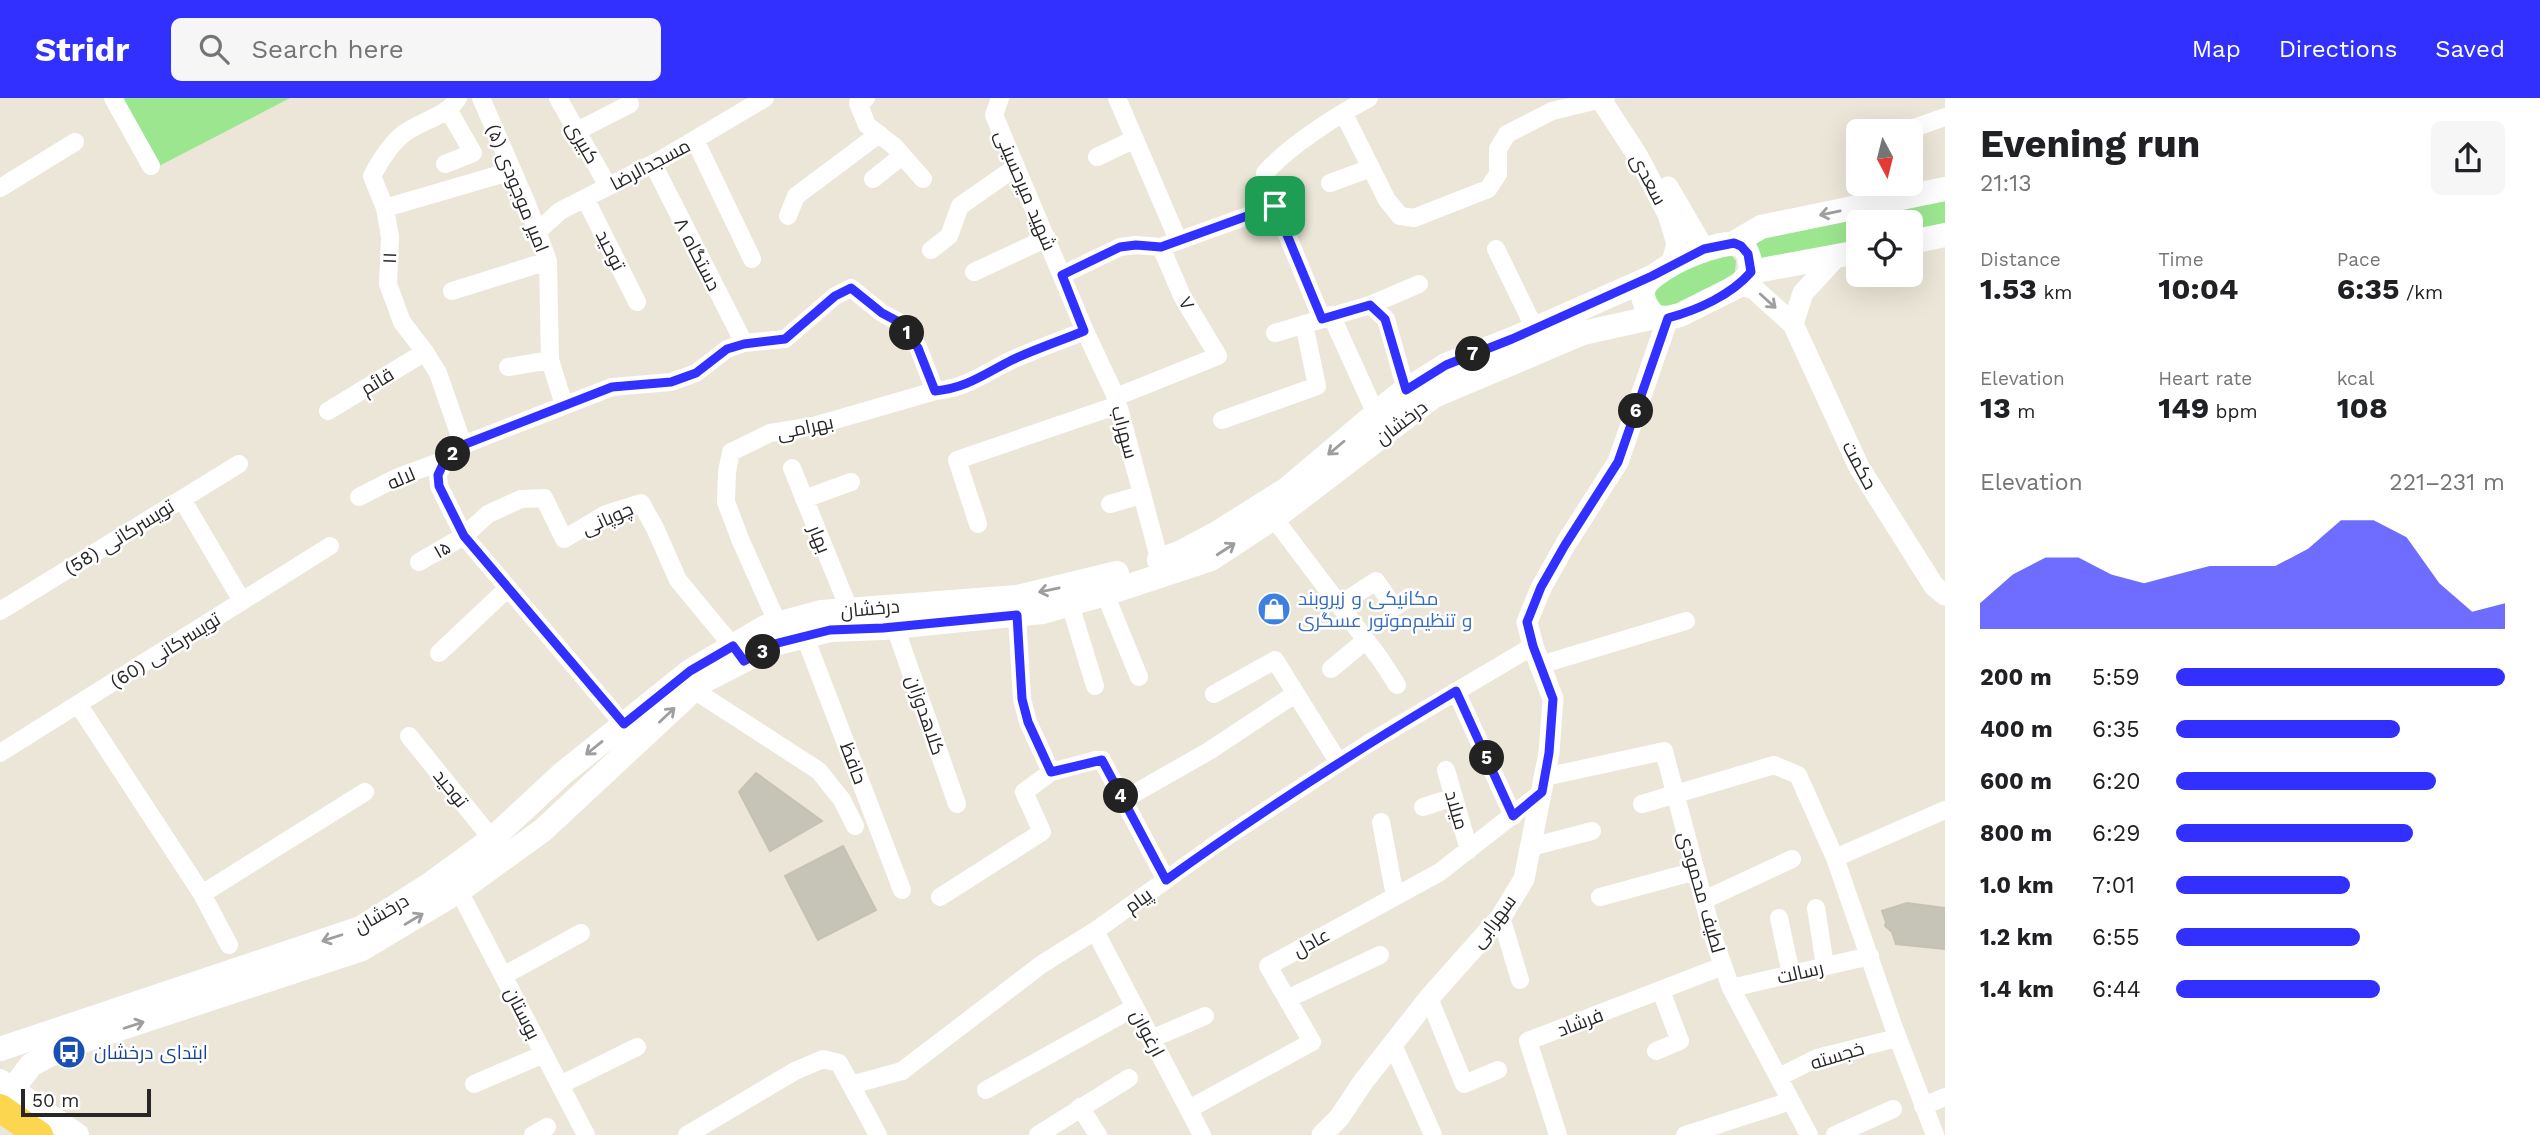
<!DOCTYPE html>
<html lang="en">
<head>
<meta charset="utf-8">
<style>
	:root { --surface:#fff; --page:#f6f6f6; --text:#202124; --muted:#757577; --accent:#3130ff }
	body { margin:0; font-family:"Work Sans",Cairo,sans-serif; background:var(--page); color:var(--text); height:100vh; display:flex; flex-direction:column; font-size:26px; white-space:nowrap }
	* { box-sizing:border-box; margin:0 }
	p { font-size:23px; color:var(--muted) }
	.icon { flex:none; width:38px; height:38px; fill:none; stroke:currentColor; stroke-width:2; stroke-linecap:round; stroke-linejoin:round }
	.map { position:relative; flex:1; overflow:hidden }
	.drawer { display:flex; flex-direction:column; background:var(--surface); width:595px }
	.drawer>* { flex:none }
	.needle { width:46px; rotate:173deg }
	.tools { position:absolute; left:1846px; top:21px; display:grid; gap:14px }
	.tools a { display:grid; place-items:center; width:77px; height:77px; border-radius:10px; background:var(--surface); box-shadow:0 7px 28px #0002; font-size:35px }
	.scale { position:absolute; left:21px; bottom:18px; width:130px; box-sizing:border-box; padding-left:7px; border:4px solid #272727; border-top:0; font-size:19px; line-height:24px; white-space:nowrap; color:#272727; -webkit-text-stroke:5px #fff; paint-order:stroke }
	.pin { position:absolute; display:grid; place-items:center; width:60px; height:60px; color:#fff; margin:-30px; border-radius:14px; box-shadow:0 4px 10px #0006 }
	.km { position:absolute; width:35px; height:35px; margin:-18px; border-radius:50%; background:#222; color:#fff; font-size:19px; line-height:35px; text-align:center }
	.round { display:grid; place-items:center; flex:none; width:74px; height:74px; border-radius:10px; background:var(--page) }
	.head { display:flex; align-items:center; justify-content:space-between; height:119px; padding:0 35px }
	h1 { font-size:38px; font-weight:700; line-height:52px }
	.metrics { display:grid; grid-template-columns:repeat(3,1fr); gap:10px; height:119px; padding:7px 35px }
	.metrics div { display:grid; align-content:center }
	.metrics b { font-size:30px; font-weight:700 }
	.metrics small { font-size:19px; font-weight:400 }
	.metrics p { font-size:19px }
	.chart { height:196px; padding:14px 35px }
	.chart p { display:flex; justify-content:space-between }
	.chart svg { width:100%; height:126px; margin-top:7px; fill:var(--accent); opacity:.7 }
	ul { padding:0 35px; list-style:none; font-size:23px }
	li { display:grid; grid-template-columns:112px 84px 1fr; align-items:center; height:52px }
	li i { height:18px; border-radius:9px; background:var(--accent) }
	header { display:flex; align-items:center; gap:42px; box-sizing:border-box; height:98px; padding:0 35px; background:var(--accent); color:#fff }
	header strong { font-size:33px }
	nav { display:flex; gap:38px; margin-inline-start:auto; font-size:24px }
	.search { width:490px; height:63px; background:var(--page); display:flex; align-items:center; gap:18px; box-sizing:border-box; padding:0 24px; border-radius:10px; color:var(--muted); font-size:26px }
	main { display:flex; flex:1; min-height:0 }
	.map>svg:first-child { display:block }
	.green { fill:#9ce68f }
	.building { fill:#c6c3b7; stroke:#c6c2b1; stroke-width:2 }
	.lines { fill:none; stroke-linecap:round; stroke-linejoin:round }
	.minor { stroke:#fff; stroke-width:18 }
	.tertiary { stroke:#fff; stroke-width:21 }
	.secondary { stroke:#fff; stroke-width:24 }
	.trunk { stroke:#fcd64e; stroke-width:28 }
	.oneway { stroke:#9e9e9e }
	.route-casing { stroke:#fff; stroke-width:14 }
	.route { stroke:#3130ff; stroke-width:9 }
	.labels { text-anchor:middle; stroke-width:5; stroke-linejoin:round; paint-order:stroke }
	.street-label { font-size:19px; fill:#272727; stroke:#fff }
	.shop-label { font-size:19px; fill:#366cbe; stroke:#fff; text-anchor:start }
	.transit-label { font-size:19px; fill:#164399; stroke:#fff; text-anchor:start }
</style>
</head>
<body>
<header>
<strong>Stridr</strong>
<div class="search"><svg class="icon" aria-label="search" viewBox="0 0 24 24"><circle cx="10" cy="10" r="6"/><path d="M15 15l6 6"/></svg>Search here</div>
<nav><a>Map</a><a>Directions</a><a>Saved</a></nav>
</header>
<main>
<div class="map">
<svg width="1945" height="1037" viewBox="0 0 1945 1037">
	<rect width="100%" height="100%" fill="#ebe6d7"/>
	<path class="green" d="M 123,0 L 290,0 L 159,68 Z
		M 1945,101 L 1945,128 L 1911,134 L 1911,124 L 1858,124 L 1858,143 L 1764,166 L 1754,144 L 1772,137 Z
		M 1729,154 L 1736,163 L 1735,174 L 1710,191 L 1669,211 L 1657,208 L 1651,193 L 1657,184 Z"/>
	<path class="building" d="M 756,675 L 822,723 L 770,753 L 739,694 Z
		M 843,748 L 876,812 L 818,842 L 785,778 Z
		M 1907,805 L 1945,810 L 1945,851 L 1896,846 L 1892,834 L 1885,828 L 1886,824 L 1882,813 Z"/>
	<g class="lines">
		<path class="minor" d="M 113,0 L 151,68
			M 458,0 C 446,20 420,22 402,37 C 389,48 380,63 372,78 L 385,110 L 390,139 L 388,186 L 402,224 L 425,254 L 438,275 L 463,347
			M 481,0 L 527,106 L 548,163 L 550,262 L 564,307
			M 558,0 L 608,88
			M 866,0 L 858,5 L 867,27 L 894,48 L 923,81
			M 1000,0 L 994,17 L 1085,233 L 1116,299 L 1162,471
			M 1117,0 L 1178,142
			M 1344,16 L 1387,102 L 1400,118 L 1414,120 L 1488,91 L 1498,76 L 1498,51 L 1507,36 L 1552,13 L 1606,0
			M 1914,30 L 1945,19
			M 577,33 L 630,6
			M 695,42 L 752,161
			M 1097,59 L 1135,41
			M 445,66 L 473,55 L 449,13
			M 653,66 L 744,245
			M 873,81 L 902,58
			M 1330,85 L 1371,70
			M 0,90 L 75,44
			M 585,100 L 637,204
			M 385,110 L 512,73
			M 788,118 L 796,98 L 879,36
			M 537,134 L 560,113 L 662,61 L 765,0
			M 1496,151 L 1535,231
			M 931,152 L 949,138 L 960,108 L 1016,69
			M 974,174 L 1047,140
			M 1062,177 L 1120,149 L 1136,147 L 1161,149 L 1275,108
			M 452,193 L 548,163
			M 1370,207 L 1419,186
			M 1331,217 L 1376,316
			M 1322,221 L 1265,84 L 1265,75 C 1289,48 1337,17 1369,0
			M 1275,235 L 1370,207 L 1386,221 L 1406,292
			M 508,269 L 550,262
			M 1116,299 L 1218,258 L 1182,198 L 1161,149
			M 328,313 L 425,254
			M 1222,322 L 1317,288 L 1304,226
			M 792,370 L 849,511
			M 359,399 L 396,380 L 445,362
			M 182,401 L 242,503
			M 804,401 L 851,384
			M 1110,406 L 1141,397
			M 1273,419 L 1381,562 L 1397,587
			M 978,426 L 957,362 L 1118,307
			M 419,464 L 464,438 L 488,416 L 521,401 L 544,400 L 564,441 L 606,416 L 641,405 L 655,430 L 678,482 L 740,557
			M 1105,496 L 1139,579
			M 1070,506 L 1095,588
			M 1339,507 L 1376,483 L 1394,509 L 1410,499
			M 0,513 L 239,366
			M 1017,517 L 1022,601 L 1028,624 L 1051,674
			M 778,526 L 740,441 L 726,404 L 727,374 L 731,354 L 770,335 L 814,328 L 935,293 C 968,290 985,274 1014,261 C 1037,251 1061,242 1085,233
			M 895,529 L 957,706
			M 805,539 L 902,792
			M 439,555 L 508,490
			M 1540,567 L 1686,523
			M 1331,571 L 1366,542
			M 694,592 L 819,673 L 842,702 L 855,728
			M 1456,593 L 1513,718
			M 1214,596 L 1275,562 L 1339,665
			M 78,606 L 202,796 L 229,847
			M 631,635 L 464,438 L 439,388 L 438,377 L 445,362 L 463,347 L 612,289 L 671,284 L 696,275 L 727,251 L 744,245 L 785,241 L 835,198 L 851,190 L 882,215 L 899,224 L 918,249 L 935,293
			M 409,638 L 492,741
			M 0,655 L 330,448
			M 1446,672 L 1469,752
			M 1545,679 L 1664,653 L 1714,842 L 1731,890 L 1809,1037
			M 1123,702 L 1209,653 L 1295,596
			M 1642,706 L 1774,667 L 1798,677 L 1835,760 L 1894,930 L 1935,1037
			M 1423,709 L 1454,699
			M 1381,724 L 1395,798
			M 1531,749 L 1592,733
			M 1835,760 L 1945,712
			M 459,793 L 586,1037
			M 202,796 L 365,694
			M 940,799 L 1042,734 L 1024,694 L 1051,674 L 1096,662 L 1102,662 L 1166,782
			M 1600,799 L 1696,773
			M 1704,802 L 1792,761
			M 1816,810 L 1825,868
			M 1501,819 L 1520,882
			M 1779,820 L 1791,876
			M 1095,833 L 1202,1037
			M 503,878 L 581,835
			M 1731,890 L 1870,858
			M 1429,900 L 1464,986 L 1498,972
			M 1287,901 L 1380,857
			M 1151,941 L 1205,918
			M 1393,947 L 1433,1037
			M 1656,953 L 1680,943 L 1661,893
			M 1779,979 L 1817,960 L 1897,940
			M 474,986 L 544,956
			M 560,987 L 637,949
			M 851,987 L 902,973 L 1042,866 L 1095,833 L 1220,743 L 1369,645 L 1533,548
			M 986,992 L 1135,909
			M 1923,1008 L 1945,999
			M 1080,1009 L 1098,1037
			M 1189,1011 L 1312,944 L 1268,868 L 1440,774 L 1542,694
			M 533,1037 L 547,1029
			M 687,1037 L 795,973 L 823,961 L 839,965 L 878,1037
			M 1038,1037 L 1129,980
			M 1558,1037 L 1528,943 L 1723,868
			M 1685,1037 L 1791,1003
			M 1835,1037 L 1893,1011"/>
		<path class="tertiary" d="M 1600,0 L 1637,57 L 1668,116 L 1677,146 L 1671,167
			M 1668,89 L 1704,151
			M 1740,187 L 1754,191 L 1793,226 L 1859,369 L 1934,488 L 1945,497
			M 1793,226 L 1803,195 L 1837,158
			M 1322,1037 L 1339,1020 L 1363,984 L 1429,900 L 1501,819 L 1524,781 L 1549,655 L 1553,601 L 1533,548 L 1527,524 L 1541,490 L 1565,447 L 1618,364 L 1668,220"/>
		<path class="secondary" d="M 1911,144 L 1945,137
			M 1734,145 L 1761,129 L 1945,91
			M 1751,174 L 1858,154
			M 1159,462 L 1179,455 L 1217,435 L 1287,391 L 1397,298 L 1446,267 L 1512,241 L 1652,179
			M 0,951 L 361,830 L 429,787 L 492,741 L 562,676 L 690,573 L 765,529 L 821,514 L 1017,499 L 1117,475
			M 0,983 L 77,1037
			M 12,992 L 31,967 L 64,949 L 362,851 L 459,793 L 543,732 L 702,584 L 778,545 L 830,532 L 883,530 L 1043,514 L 1105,496 L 1211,461 L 1281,415 L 1434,298 L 1583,235 L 1655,219 L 1668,220 L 1680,217 L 1740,187 L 1751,174 C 1750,165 1750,154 1742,148 C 1726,137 1649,172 1644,190 C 1640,201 1648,211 1655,219"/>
		<path class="trunk" d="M 0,1010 L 39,1037"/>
	</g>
	<defs><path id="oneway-shaft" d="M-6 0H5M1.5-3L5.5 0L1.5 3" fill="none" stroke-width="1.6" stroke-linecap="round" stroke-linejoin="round" transform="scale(1.75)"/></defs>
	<g class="oneway">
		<use href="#oneway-shaft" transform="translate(1830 115) rotate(168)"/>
		<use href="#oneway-shaft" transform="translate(1768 203) rotate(42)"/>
		<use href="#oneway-shaft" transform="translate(1336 350) rotate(140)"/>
		<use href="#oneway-shaft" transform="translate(1226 451) rotate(-33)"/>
		<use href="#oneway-shaft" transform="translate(1049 492) rotate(168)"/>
		<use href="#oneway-shaft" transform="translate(667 617) rotate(-43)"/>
		<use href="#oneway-shaft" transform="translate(594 650) rotate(141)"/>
		<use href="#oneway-shaft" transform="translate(414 821) rotate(-31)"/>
		<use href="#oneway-shaft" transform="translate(332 840) rotate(162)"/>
		<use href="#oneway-shaft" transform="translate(134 927) rotate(-18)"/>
	</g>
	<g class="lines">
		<defs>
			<path id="route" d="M 1275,108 L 1322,221 L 1370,207 L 1385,221 L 1406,292 L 1446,267 L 1512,241 L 1652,178 L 1704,151 L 1734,145 L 1741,148 L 1748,156 L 1751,174 C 1731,197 1698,212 1668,220 L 1618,364 L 1565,447 L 1541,489 L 1527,524 L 1533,548 L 1553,601 L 1549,655 L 1542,694 L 1513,718 L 1456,593 C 1357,652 1260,714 1166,782 L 1102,662 L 1051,674 L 1028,624 L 1022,601 L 1017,517 L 883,530 L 830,532 L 778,545 L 744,563 L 733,548 L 690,573 L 624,626 L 464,438 L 439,388 L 438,377 L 445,362 L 463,347 L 612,289 L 671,284 L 696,275 L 727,251 L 744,246 L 785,241 L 835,198 L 851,190 L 882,215 L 899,224 L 918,250 L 935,293 C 967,290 984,276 1012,262 C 1035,251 1060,243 1084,233 L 1062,177 L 1120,149 L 1136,147 L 1161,149 Z"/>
		</defs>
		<use href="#route" class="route-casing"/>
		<use href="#route" class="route"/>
	</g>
	<defs>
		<symbol id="shop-disc" viewBox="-11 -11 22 22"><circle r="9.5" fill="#3f7fe0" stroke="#fff"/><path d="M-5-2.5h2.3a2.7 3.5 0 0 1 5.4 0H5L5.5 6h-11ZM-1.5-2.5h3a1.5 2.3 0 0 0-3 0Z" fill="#fff"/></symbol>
		<symbol id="bus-disc" viewBox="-11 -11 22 22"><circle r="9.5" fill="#1a4fb4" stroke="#fff"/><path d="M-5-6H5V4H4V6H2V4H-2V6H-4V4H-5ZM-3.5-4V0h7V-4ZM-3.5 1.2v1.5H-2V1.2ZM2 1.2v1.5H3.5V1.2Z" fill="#fff"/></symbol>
	</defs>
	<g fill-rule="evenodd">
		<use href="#shop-disc" x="1255" y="492" width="38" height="38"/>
		<use href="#bus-disc" x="50" y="935" width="38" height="38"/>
	</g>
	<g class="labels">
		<g class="street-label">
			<text transform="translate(583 44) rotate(60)" y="7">کبیری</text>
			<text transform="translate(650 66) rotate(-28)" y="7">مسجدالرضا</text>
			<text transform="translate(1649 81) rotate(62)" y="7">سعدی</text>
			<text transform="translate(518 90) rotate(68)" y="7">امیر موجودی (۵)</text>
			<text transform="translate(1026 92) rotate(67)" y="7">شهید میرحسینی</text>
			<text transform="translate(611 152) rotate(63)" y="7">توحید</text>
			<text transform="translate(698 156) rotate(63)" y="7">۸ دستگاه</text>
			<text transform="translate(389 160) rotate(-87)" y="7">۱۱</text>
			<text transform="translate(1187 205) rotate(61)" y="7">۷</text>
			<text transform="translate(377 283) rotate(-31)" y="7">قائم</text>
			<text transform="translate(1401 324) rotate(-37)" y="7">درخشان</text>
			<text transform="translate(805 329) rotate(-12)" y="7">بهرامی</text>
			<text transform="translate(1125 334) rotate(75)" y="7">سهراب</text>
			<text transform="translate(1860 367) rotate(62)" y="7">حکمت</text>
			<text transform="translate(401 380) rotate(-23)" y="7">لاله</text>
			<text transform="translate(607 420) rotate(-24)" y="7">چوپانی</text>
			<text transform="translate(119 439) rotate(-32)" y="7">تویسرکانی (58)</text>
			<text transform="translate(820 441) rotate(68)" y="7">بهار</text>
			<text transform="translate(442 451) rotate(-30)" y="7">۱۵</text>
			<text transform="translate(870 510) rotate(-5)" y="7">درخشان</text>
			<text transform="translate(165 552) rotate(-32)" y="7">تویسرکانی (60)</text>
			<text transform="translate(926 617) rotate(71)" y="7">کلاهدوزان</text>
			<text transform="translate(854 665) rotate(69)" y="7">حافظ</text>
			<text transform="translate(451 690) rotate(51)" y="7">توحید</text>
			<text transform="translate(1457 712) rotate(74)" y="7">میلاد</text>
			<text transform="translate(1702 794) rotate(74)" y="7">لطیف محمودی</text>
			<text transform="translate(1138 802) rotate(-36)" y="7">پیام</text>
			<text transform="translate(381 815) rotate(-30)" y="7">درخشان</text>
			<text transform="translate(1493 823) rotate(-53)" y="7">سهرابی</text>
			<text transform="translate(1311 844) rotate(-29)" y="7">عادل</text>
			<text transform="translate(1800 874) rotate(-13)" y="7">رسالت</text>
			<text transform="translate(523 915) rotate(63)" y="7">بوستان</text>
			<text transform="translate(1580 924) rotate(-21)" y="7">فرشاد</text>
			<text transform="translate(1148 935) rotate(62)" y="7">ارغوان</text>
			<text transform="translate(1837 957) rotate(-17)" y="7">خجسته</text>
		</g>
		<g class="shop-label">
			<text x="1298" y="507">مکانیکی و زیروبند<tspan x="1298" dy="22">و تنظیم‌موتور عسگری</tspan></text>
		</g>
		<g class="transit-label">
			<text x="94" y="961">ابتدای درخشان</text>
		</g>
	</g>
</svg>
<div class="tools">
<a><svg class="needle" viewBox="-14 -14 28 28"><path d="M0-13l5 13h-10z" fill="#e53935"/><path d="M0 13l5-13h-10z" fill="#757577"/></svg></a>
<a><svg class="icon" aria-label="locate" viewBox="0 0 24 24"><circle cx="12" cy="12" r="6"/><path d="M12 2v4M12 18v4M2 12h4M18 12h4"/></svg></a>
</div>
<div class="scale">50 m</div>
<div class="pin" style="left:1275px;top:108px;background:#1e9e55"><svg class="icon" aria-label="arrive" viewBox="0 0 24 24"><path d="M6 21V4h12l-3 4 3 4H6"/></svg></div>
<b class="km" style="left:907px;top:235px">1</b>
<b class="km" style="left:453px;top:356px">2</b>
<b class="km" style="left:763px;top:554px">3</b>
<b class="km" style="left:1121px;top:698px">4</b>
<b class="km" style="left:1487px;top:660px">5</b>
<b class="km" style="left:1636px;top:313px">6</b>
<b class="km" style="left:1473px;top:256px">7</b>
</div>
<section class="drawer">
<div class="head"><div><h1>Evening run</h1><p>21:13</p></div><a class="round"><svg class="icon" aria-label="share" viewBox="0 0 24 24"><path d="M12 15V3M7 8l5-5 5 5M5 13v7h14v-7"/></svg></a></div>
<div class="metrics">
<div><p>Distance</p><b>1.53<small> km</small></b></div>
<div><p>Time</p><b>10:04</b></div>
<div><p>Pace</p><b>6:35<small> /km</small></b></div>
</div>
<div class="metrics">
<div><p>Elevation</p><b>13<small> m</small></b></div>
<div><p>Heart rate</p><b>149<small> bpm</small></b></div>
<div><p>kcal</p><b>108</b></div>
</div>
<div class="chart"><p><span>Elevation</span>221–231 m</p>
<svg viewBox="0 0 160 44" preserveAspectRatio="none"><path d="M0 44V35L10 25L20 19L30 19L40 25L50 28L60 25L70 22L80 22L90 22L100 16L110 6L120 6L130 12L140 28L150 38L160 35V44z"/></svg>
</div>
<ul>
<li><b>200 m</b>5:59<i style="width:100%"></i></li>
<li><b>400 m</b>6:35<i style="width:68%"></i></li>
<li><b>600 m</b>6:20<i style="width:79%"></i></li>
<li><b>800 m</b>6:29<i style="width:72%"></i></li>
<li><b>1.0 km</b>7:01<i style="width:53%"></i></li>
<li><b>1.2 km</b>6:55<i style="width:56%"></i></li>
<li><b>1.4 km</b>6:44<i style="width:62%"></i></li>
</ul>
</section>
</main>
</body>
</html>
